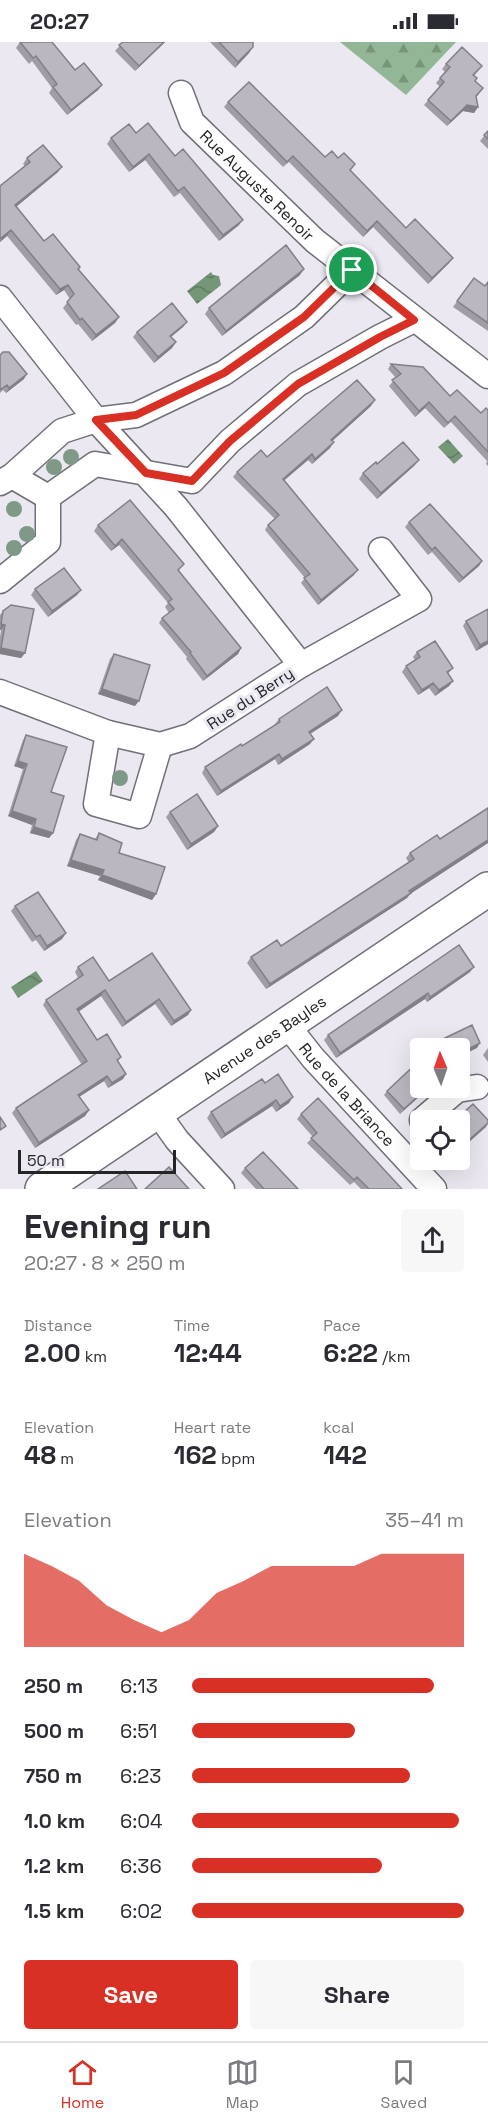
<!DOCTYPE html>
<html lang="en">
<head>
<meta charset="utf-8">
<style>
	:root { --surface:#fff; --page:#f7f7f7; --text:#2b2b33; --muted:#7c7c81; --line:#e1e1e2; --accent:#d93025 }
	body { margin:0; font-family:"Space Grotesk",sans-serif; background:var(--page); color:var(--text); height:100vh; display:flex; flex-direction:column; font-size:22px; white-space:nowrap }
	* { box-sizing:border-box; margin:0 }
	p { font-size:20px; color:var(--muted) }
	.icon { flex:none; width:33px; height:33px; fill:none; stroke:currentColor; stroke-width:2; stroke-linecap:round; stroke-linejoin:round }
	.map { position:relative; height:1147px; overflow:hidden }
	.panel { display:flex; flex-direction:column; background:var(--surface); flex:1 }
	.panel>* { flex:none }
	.needle { width:39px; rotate:358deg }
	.fabs { position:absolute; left:410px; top:996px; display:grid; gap:12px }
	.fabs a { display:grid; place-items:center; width:60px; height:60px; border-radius:6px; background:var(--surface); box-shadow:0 6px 24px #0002; font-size:30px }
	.scale { position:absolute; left:18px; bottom:15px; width:158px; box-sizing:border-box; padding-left:6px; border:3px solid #252528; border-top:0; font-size:16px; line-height:21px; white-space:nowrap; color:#252528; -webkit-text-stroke:4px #ebe8f2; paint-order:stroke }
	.pin { position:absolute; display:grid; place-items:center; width:51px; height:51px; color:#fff; margin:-26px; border:3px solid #fff; border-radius:50%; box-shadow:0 2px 6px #0007 }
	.round { display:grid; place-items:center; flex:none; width:63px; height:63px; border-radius:6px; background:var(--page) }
	.overview { display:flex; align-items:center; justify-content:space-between; height:102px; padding:0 24px }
	h1 { font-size:33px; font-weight:700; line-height:45px }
	.figures { display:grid; grid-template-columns:repeat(3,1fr); gap:9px; height:102px; padding:6px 24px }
	.figures div { display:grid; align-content:center }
	.figures b { font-size:26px; font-weight:700 }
	.figures small { font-size:16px; font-weight:400 }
	.figures p { font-size:16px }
	.chart { height:168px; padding:12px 24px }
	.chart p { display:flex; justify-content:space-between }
	.chart svg { width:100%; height:108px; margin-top:6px; fill:var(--accent); opacity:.7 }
	.cta { display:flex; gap:12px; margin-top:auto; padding:12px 24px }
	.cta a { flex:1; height:69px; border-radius:6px; background:var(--accent); color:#fff; font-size:24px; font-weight:700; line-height:69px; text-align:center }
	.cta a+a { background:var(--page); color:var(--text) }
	ul { padding:0 24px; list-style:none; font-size:20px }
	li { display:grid; grid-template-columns:96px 72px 1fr; align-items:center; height:45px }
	li i { height:15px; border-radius:8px; background:var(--accent) }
	.status { display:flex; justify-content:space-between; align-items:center; height:42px; padding:0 30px; background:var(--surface); direction:ltr }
	.status svg { height:16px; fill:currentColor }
	.tab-bar { display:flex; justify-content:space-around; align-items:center; height:84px; border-top:2px solid var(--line); background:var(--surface); font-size:16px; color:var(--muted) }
	.tab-bar a { display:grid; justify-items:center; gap:3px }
	.tab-bar .on { color:var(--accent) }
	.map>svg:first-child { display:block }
	.forest { fill:url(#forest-firs) }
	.water { fill:url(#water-waves) }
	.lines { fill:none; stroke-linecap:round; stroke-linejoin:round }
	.minor-casing { stroke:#716f77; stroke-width:27 }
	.secondary-casing { stroke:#716f77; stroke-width:36 }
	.minor { stroke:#fff; stroke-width:24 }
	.secondary { stroke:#fff; stroke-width:33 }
	.tree { fill:#7e9a87 }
	.wall { fill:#a09da5 }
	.shaded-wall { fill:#828086 }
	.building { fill:#bab7c0; stroke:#828086; stroke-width:1.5 }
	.route-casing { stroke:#fff; stroke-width:12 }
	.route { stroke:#d93025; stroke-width:8 }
	.labels { text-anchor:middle; stroke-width:6; stroke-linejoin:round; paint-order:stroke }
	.street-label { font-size:16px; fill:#252528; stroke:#ebe8f2 }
</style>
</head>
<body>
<div class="status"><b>20:27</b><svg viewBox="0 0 49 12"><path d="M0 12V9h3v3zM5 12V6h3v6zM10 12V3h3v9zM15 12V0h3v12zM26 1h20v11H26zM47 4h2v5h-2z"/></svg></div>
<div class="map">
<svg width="488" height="1147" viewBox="0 0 488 1147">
	<defs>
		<pattern id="forest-firs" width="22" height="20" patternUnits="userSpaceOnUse" patternTransform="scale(1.5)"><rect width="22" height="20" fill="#93b796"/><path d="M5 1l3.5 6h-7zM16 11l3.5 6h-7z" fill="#78957a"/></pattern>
		<pattern id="water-waves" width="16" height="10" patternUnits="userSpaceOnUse" patternTransform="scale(1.5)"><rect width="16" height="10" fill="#749777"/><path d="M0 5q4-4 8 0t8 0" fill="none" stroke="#5f7b62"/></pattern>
	</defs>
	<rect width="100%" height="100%" fill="#ebe8f2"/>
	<path class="forest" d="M 340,0 L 456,0 L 406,53 Z"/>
	<path class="water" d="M 211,230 L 213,233 L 219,234 L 221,243 L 197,262 L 187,249 Z
		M 448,397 L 463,414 L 454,422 L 438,405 Z
		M 36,929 L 43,939 L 18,956 L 11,945 Z"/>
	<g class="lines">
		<defs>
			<g id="minor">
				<path id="s1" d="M 181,51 L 192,80 L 315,199 L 488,334"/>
				<path d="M 0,256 L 96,378 L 176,465 L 301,623 L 190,694 L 160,703 L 108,691 L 0,650"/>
				<path d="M 12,434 L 48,455"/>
				<path d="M 0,441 L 12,434 L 62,389 L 96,378 L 136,373 L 224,331 L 304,275 L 352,228"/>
				<path d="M 0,539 L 48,500 L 48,455 L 95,422 L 192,439 L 230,399 L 298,342 L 380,295 L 414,278"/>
				<path d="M 301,623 L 419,557 L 381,508"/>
				<path d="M 108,691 L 96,762 L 139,774 L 160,703"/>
				<path id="s2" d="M 287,983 L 313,1016 L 434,1147"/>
				<path d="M 157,1070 L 177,1098 L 222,1147"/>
				<path d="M 422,1078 L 457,1048 L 477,1045"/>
			</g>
			<g id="secondary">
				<path id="s3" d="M 42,1147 L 488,847"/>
			</g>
		</defs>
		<use href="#minor" class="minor-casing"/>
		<use href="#secondary" class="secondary-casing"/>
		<use href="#minor" class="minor"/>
		<use href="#secondary" class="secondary"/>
	</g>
	<g class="tree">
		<circle cx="71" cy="415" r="8"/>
		<circle cx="54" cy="425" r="8"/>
		<circle cx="14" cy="467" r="8"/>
		<circle cx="27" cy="492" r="8"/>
		<circle cx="14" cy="506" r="8"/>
		<circle cx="120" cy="736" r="8"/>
	</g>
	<path class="wall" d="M 20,0 L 75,28 L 102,43 L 98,48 L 67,73 L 49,51 L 52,46 L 32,19 L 29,22 L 16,6 Z
		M 123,0 L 165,0 L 135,29 L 115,9 Z
		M 210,0 L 253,0 L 249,11 L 235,26 Z
		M 446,22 L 478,29 L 474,34 L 479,52 L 476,55 L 478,65 L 474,71 L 463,69 L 447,84 L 424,63 L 440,45 L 436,41 L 445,30 L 442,27 Z
		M 228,60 L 350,128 L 406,186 L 449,221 L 428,242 L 373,185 L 363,195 L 289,120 L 283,125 L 224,65 Z
		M 488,89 L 488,107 L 480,99 Z
		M 136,91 L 175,114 L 239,183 L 219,199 L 180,151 L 174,155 L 145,118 L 129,130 L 107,102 L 111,96 Z
		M 27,116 L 58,130 L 16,165 L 44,199 L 80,225 L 79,228 L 119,275 L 115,281 L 92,299 L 78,282 L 76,283 L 63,266 L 70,257 L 64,248 L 56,253 L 7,194 L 0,200 L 0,144 L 25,124 L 23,122 Z
		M 300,233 L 222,294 L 205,272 L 209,266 Z
		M 474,236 L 485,244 L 488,240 L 488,289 L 453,265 Z
		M 187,280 L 183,285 L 171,295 L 176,300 L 172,306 L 154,321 L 133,295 L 137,290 Z
		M 0,313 L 24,337 L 6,351 L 3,348 L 0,351 Z
		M 391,322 L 481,371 L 488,368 L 488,424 L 486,422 L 487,419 L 451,380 L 444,386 L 425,366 L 415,375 L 389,344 L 396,336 L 388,327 Z
		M 371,364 L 332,399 L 330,406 L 312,422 L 308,418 L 284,438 L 354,533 L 318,563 L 301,541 L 305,536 L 265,488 L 268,483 L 275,477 L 233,435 L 237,430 Z
		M 377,422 L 415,423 L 377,457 L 359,437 L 363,431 Z
		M 409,480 L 482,519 L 479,524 L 459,541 L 432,510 L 428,513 L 405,485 Z
		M 98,483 L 180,528 L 179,529 L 241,606 L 238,612 L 203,639 L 186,617 L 187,615 L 159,581 L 162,576 L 169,571 L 165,565 L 168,561 L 119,503 L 111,509 L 94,489 Z
		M 35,547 L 81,548 L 77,553 L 48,575 L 31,553 Z
		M 488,567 L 488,602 L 476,609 L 463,584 L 466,579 Z
		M 3,569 L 25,611 L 21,616 L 0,612 L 0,595 L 1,588 L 0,588 L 0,573 Z
		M 417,610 L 453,626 L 448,632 L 453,639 L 449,644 L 435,654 L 429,646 L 418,653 L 402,630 L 406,624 L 415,618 L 413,615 Z
		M 114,612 L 135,664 L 98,652 L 110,617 Z
		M 338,674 L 310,692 L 310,702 L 278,723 L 275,717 L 217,754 L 202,731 L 205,725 L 242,704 L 275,683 L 275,682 L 279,677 Z
		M 26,693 L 51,750 L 53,791 L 49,796 L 30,791 L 32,783 L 8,774 L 23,727 L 14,724 L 23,698 Z
		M 488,766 L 488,801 L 410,852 L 407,856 L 266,947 L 247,921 L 251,915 L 281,904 L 409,821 L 406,816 L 410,811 L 440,797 Z
		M 170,770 L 218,784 L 214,790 L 187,808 L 166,775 Z
		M 99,791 L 119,811 L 156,852 L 152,858 L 98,838 L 100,834 L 67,824 L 76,798 L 80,792 L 95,797 Z
		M 15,864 L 66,891 L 62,897 L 44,909 L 36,898 L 32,900 L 11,869 Z
		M 78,925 L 109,939 L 191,968 L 188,973 L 171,984 L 155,962 L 122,985 L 101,954 L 78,969 L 97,998 L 121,1015 L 118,1019 L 126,1032 L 123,1037 L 108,1046 L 104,1039 L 79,1055 L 89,1068 L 85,1074 L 35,1106 L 12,1071 L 16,1066 L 82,1023 L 43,963 L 46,958 L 78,936 L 75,930 Z
		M 470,930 L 427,960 L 425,957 L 336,1016 L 324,998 L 328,993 Z
		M 488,1006 L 488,1020 L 483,1013 Z
		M 265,1041 L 289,1061 L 276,1070 L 272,1064 L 221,1097 L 207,1076 L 211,1070 Z
		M 420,1046 L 400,1072 L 384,1053 L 387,1049 Z
		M 301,1072 L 402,1147 L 361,1147 L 354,1140 L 350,1143 L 307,1101 L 313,1095 L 297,1077 Z
		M 245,1126 L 298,1147 L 256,1147 L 241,1131 Z"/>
	<path class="shaded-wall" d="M 164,0 L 165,0 L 163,2 L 135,29 L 139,24 Z
		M 253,5 L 249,11 L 235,26 L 238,20 Z
		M 102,43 L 98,48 L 67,73 L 71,68 Z
		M 467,63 L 478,65 L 474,71 L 463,69 L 447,84 L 451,79 Z
		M 149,112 L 145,118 L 129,130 L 133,125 Z
		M 62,125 L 58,130 L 11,169 L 15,163 Z
		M 243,178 L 239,183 L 219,199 L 223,193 Z
		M 377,179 L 373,185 L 363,195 L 367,189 Z
		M 11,188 L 7,194 L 0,200 L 1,196 Z
		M 453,216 L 449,221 L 428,242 L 432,236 Z
		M 304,227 L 300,233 L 222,294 L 226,289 Z
		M 68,243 L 64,248 L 56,253 L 60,247 Z
		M 119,275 L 115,281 L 92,299 L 96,293 Z
		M 187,280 L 183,285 L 166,299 L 170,294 Z
		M 176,300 L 172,306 L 154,321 L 158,315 Z
		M 27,332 L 24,337 L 6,351 L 9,346 Z
		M 375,358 L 371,364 L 328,403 L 331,398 Z
		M 429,360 L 425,366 L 415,375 L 419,369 Z
		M 334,400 L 330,406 L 312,422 L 315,417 Z
		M 312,412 L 308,418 L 280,442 L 283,437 Z
		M 419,418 L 415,423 L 377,457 L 381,451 Z
		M 122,497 L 119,503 L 111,509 L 115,504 Z
		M 482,519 L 479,524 L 459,541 L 463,536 Z
		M 358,528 L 354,533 L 318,563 L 321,558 Z
		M 81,548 L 77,553 L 48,575 L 52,569 Z
		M 1,582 L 5,583 L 1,588 L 0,588 Z
		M 488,599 L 488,602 L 476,609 L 480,603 Z
		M 1,606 L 25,611 L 21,616 L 0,612 L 0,607 Z
		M 241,606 L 238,612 L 203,639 L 207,634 Z
		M 453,639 L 449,644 L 435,654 L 439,648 Z
		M 433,641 L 429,646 L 418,653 L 422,648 Z
		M 102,647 L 139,659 L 135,664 L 98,652 Z
		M 342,668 L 338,674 L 305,695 L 309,690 Z
		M 314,697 L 310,702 L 278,723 L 282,717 Z
		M 279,712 L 275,717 L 217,754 L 221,749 Z
		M 18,719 L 27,722 L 23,727 L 14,724 Z
		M 12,769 L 36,777 L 32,783 L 8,774 Z
		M 218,784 L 214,790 L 187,808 L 191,802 Z
		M 34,785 L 53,791 L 49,796 L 30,791 Z
		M 488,798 L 488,801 L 410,852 L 407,856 L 266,947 L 270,942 Z
		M 71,818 L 104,828 L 100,834 L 67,824 Z
		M 102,833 L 156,852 L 152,858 L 98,838 Z
		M 66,891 L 62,897 L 44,909 L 47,904 Z
		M 474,925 L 470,930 L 427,960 L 430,955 Z
		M 105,948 L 101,954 L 74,973 L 77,967 Z
		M 428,951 L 425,957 L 336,1016 L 340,1011 Z
		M 159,957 L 155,962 L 122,985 L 126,980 Z
		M 191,968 L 188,973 L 171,984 L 174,979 Z
		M 480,1001 L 477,1006 L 459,1015 L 459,1012 Z
		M 126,1032 L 123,1037 L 108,1046 L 112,1041 Z
		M 107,1034 L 104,1039 L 74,1058 L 78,1053 Z
		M 427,1046 L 429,1046 L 400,1072 L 404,1067 Z
		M 293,1055 L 289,1061 L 276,1070 L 280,1064 Z
		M 276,1058 L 272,1064 L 221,1097 L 225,1092 Z
		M 89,1068 L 85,1074 L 35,1106 L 39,1101 Z
		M 488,1081 L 486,1085 L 459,1109 L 460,1106 Z"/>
	<path class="building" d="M 20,0 L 52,0 L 75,28 L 84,21 L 102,43 L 71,68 L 53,45 L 57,42 L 36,14 L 33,16 Z
		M 123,0 L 164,0 L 139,24 L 119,3 Z
		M 219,0 L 253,0 L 253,5 L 238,20 Z
		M 462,5 L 482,24 L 473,33 L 477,36 L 475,39 L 483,46 L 476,54 L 478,65 L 467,63 L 451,79 L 428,58 L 444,40 L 440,36 L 450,25 L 446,22 Z
		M 249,40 L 325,115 L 332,109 L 338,116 L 344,111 L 355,122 L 350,128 L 406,186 L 415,177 L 453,216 L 432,236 L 377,179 L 367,189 L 293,114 L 287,120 L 228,60 Z
		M 148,81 L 175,114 L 183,107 L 243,178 L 223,193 L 184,145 L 178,149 L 149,112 L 133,125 L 111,96 L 129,82 L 136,91 Z
		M 488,89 L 488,97 L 484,93 Z
		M 43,103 L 62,125 L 15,163 L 44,199 L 53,192 L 80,225 L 78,227 L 119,275 L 96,293 L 82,276 L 80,278 L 67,260 L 74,252 L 68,243 L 60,247 L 11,188 L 1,196 L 0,196 L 0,144 L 30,120 L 27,116 Z
		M 286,203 L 304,227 L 226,289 L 209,266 Z
		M 474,236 L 485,244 L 488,240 L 488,281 L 457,259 Z
		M 172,261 L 187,280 L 170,294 L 176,300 L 158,315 L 137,290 Z
		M 3,310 L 9,310 L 27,332 L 9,346 L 7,343 L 0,348 L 0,313 Z
		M 391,322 L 423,325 L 450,354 L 457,348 L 481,371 L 486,366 L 488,368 L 488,410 L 455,374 L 448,381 L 429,360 L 419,369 L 392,338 L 401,332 Z
		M 357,338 L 375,358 L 331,398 L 334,400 L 315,417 L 312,412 L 283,437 L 358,528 L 321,558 L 304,536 L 310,532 L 268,483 L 279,473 L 237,430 L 261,408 L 267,415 Z
		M 403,400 L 419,418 L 381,451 L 363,431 L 376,420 L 377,422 Z
		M 130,458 L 184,522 L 178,528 L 241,606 L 207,634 L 190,611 L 191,610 L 162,576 L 174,567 L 168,560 L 172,557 L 122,497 L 115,504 L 98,483 Z
		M 430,462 L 482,519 L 463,536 L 435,505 L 432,508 L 409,480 Z
		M 64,526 L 81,548 L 52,569 L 35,547 Z
		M 11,563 L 34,567 L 25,611 L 1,606 L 5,583 L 1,582 L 3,569 Z
		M 488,567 L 488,599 L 480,603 L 466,579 Z
		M 435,599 L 453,626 L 447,630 L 453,639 L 439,648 L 433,641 L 422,648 L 406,624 L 420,615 L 417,610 Z
		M 114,612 L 150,623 L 139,659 L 102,647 Z
		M 327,645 L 342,668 L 309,690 L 314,697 L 282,717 L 279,712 L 221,749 L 205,725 L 241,702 L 242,704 L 280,680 L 279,677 Z
		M 26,693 L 67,705 L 51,750 L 64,754 L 53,791 L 34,785 L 36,777 L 12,769 L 27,722 L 18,719 Z
		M 197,752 L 218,784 L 191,802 L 170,770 Z
		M 488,766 L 488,798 L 409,849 L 411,851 L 270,942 L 251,915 L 277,898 L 281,904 L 414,817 L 410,811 L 437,793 L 440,797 Z
		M 99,791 L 122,801 L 119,811 L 165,825 L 156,852 L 102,833 L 104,828 L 71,818 L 80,792 L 97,798 Z
		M 38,850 L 66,891 L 47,904 L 40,893 L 36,895 L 15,864 Z
		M 459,903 L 474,925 L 430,955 L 428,951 L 340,1011 L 328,993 Z
		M 152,911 L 191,968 L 174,979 L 159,957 L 126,980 L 105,948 L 77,967 L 97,998 L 107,992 L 121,1015 L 117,1018 L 126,1032 L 112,1041 L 107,1034 L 78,1053 L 89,1068 L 39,1101 L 16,1066 L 87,1019 L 46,958 L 83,933 L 78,925 L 93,915 L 109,939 Z
		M 472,983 L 480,1001 L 459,1012 L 459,1006 L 432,1006 L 443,997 Z
		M 420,1018 L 420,1046 L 427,1046 L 404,1067 L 387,1049 Z
		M 278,1032 L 293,1055 L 280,1064 L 276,1058 L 225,1092 L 211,1070 L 262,1037 L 265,1041 Z
		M 318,1056 L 402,1147 L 369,1147 L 357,1135 L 354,1138 L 311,1096 L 317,1091 L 301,1072 Z
		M 473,1062 L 488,1078 L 488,1081 L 460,1106 L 459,1078 L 455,1078 Z
		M 0,1075 L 6,1084 L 0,1088 Z
		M 263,1110 L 298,1147 L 264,1147 L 245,1126 Z
		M 169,1125 L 189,1147 L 145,1147 Z
		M 125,1129 L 137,1147 L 98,1147 Z"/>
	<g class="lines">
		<defs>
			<path id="route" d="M 352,228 L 414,278 L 380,295 L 298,342 L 230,399 L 192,439 L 146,431 L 96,378 L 136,373 L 224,331 L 304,275 Z"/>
		</defs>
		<use href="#route" class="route-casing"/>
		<use href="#route" class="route"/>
	</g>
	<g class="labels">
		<g class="street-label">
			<text dy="6" stroke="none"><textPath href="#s1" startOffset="122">Rue Auguste Renoir</textPath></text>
			<text transform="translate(250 656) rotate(-33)" y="6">Rue du Berry</text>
			<text dy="6" stroke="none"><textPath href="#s3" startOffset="268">Avenue des Bayles</textPath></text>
			<text dy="6" stroke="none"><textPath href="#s2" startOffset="92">Rue de la Briance</textPath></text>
		</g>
	</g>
</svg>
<div class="fabs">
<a><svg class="needle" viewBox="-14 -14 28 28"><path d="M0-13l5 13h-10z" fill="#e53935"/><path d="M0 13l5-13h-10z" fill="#7c7c81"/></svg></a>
<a><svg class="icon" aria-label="locate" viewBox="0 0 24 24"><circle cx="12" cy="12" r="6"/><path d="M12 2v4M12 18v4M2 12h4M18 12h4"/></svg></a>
</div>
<div class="scale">50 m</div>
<div class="pin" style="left:352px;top:228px;background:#1e9e55"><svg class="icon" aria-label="arrive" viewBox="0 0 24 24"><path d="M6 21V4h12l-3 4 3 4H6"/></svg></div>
</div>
<section class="panel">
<div class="overview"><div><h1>Evening run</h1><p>20:27 · 8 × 250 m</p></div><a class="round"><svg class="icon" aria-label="share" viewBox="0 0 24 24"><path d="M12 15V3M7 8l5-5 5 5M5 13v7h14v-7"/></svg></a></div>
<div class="figures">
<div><p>Distance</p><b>2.00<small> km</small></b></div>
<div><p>Time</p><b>12:44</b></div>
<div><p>Pace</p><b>6:22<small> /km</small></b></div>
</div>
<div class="figures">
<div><p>Elevation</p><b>48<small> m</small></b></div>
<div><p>Heart rate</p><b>162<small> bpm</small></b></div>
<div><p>kcal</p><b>142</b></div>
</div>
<div class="chart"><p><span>Elevation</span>35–41 m</p>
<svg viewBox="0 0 160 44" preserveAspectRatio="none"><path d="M0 44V6L10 11L20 17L30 27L40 33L50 38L60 33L70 22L80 17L90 11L100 11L110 11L120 11L130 6L140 6L150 6L160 6V44z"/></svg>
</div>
<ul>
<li><b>250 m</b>6:13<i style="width:89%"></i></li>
<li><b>500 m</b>6:51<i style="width:60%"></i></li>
<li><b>750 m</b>6:23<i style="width:80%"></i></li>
<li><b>1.0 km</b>6:04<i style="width:98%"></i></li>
<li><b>1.2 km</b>6:36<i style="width:70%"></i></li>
<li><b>1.5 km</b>6:02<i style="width:100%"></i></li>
</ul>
<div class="cta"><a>Save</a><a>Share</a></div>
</section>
<nav class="tab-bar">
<a class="on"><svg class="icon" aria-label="home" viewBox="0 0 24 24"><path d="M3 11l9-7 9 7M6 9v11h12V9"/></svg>Home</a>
<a><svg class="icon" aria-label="map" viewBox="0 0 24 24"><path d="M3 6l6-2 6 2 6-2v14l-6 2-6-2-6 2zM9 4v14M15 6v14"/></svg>Map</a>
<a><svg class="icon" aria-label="saved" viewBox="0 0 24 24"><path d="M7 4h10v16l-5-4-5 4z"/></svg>Saved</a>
</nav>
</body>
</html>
